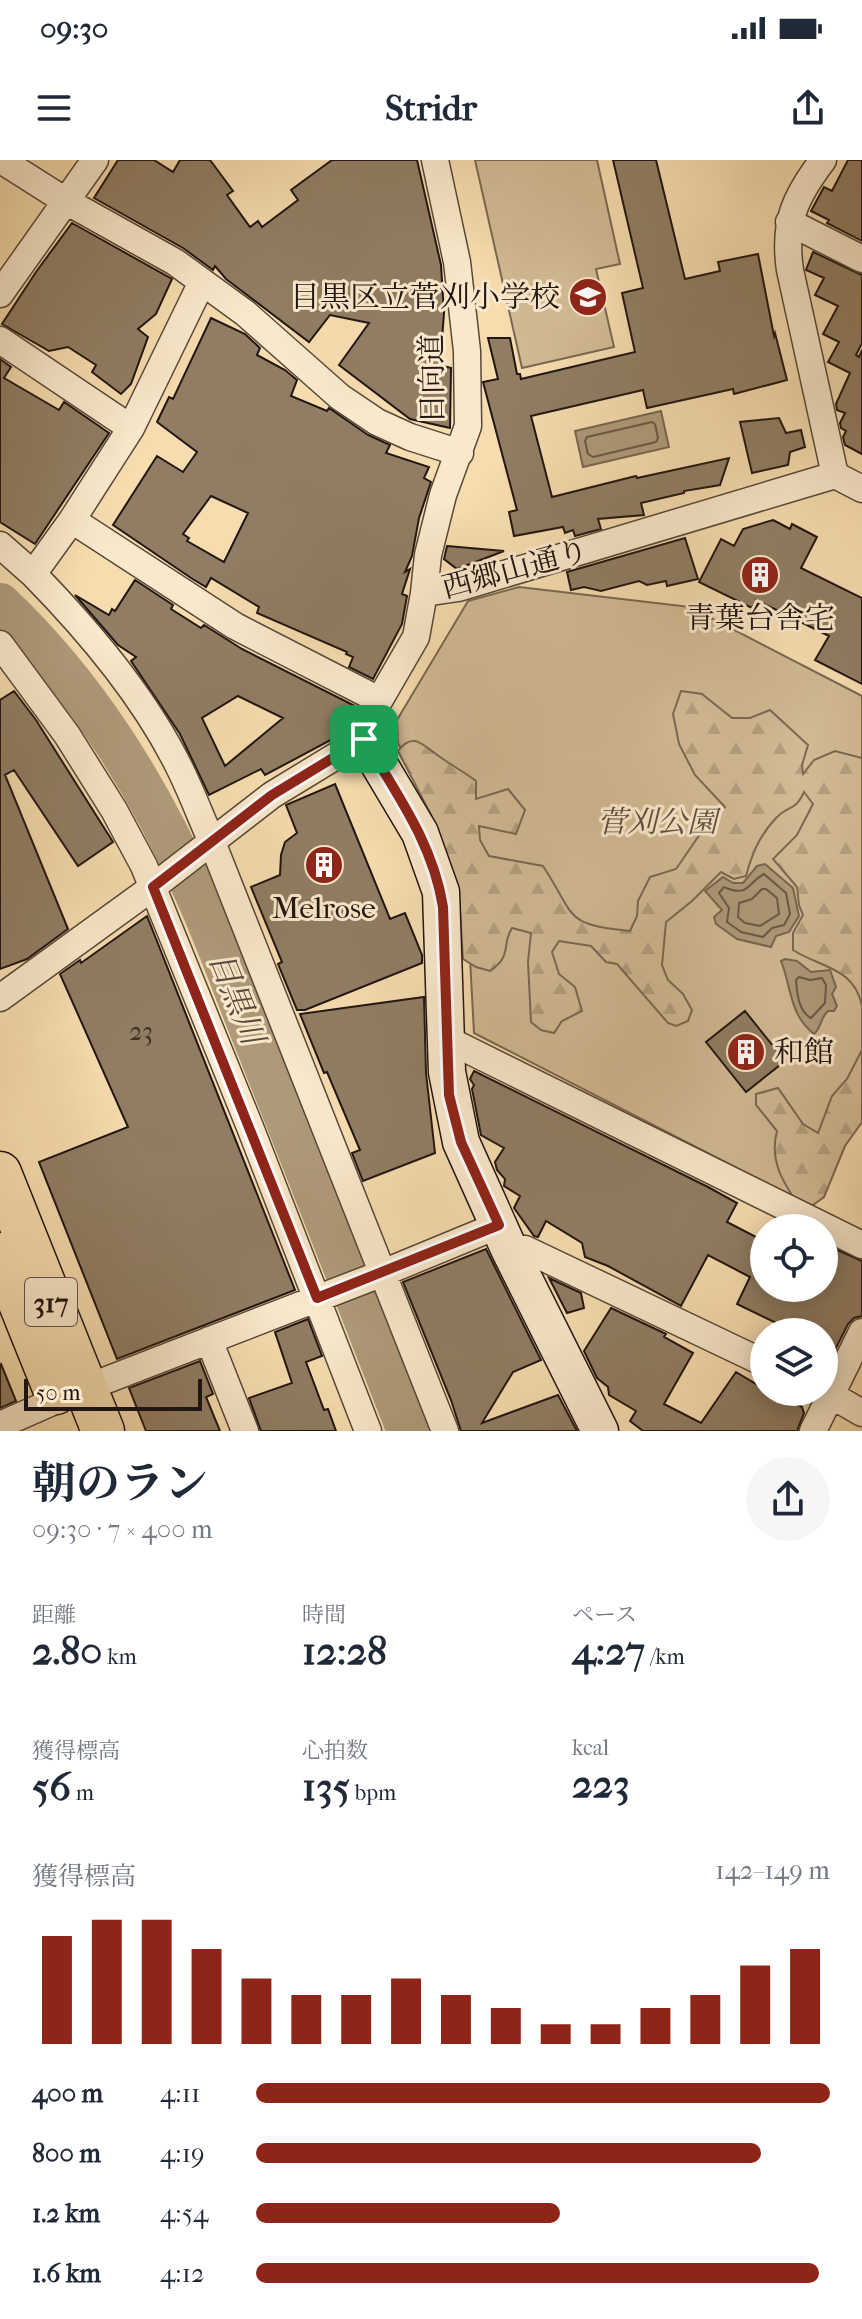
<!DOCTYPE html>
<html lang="ja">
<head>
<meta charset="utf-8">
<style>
	:root { --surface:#fff; --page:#f6f6f7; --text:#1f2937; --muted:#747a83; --accent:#8f2418 }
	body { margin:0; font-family:"IM FELL French Canon","Noto Serif JP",serif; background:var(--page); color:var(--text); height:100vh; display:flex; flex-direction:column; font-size:30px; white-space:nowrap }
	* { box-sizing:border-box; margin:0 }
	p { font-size:26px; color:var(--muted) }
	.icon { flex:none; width:44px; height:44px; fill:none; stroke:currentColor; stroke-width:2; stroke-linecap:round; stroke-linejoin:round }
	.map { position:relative; height:1271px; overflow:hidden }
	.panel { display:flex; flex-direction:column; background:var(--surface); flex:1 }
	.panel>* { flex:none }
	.fabs { position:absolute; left:750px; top:1054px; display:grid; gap:16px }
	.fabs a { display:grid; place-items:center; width:88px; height:88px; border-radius:50%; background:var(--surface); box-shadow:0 4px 20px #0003; font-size:40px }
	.scale { position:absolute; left:24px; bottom:20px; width:178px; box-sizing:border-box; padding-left:8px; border:4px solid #211611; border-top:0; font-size:22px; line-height:28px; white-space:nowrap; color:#211611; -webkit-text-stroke:6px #f9e8cb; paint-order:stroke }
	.pin { position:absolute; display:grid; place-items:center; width:68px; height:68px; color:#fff; margin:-34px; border-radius:16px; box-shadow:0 4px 12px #0006 }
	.round { display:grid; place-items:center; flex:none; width:84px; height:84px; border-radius:42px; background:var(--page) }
	.overview { display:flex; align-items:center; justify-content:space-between; height:136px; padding:0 32px }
	h1 { font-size:44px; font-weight:700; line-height:60px }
	.stats { display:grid; grid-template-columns:repeat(3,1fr); gap:12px; height:136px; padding:8px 32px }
	.stats div { display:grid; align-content:center }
	.stats b { font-size:40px; font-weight:700 }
	.stats small { font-size:22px; font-weight:400 }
	.stats p { font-size:22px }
	.chart { height:224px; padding:16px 32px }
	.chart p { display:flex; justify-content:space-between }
	.chart svg { width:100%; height:144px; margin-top:8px; stroke:var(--accent); stroke-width:6 }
	ul { padding:0 32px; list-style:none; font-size:26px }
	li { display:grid; grid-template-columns:128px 96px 1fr; align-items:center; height:60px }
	li i { height:20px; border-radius:10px; background:var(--accent) }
	.status { display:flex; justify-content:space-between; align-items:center; height:56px; padding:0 40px; background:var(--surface); direction:ltr }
	.status svg { height:22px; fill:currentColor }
	header { display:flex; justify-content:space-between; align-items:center; height:104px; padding:0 32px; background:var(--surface); font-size:36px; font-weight:700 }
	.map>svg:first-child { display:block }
	.green { fill:#d2ba94; stroke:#7a6852; stroke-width:2 }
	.forest { fill:url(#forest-firs); stroke:#7a6852; stroke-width:2 }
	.water { fill:#ae9979; stroke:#76654f; stroke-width:2 }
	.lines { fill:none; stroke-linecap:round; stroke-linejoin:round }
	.shore { stroke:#685845; stroke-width:2 }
	.river { stroke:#ae9979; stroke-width:42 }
	.building { fill:#907d63; stroke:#211611; stroke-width:2; fill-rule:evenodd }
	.street-casing { stroke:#564838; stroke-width:29 }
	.secondary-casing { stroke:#211611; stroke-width:39 }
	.primary-casing { stroke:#211611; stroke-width:45 }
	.street { stroke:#f9e8cb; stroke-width:26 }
	.secondary { stroke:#f9e8cb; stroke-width:36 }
	.primary { stroke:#f6dcaf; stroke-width:42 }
	.route-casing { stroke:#fff; stroke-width:16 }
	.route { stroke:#8f2418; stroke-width:10 }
	.labels { text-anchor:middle; stroke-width:6; stroke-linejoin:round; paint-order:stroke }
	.number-label { font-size:26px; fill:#3d3026 }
	.shield { fill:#f9e8cb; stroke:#625549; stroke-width:2 }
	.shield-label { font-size:28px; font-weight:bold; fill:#211611 }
	.poi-label { font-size:30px; fill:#211611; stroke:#f9e8cb }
	.street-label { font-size:30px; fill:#211611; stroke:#f9e8cb }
	.park-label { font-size:30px; font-style:italic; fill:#5f4f3f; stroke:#f9e8cb }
	.water-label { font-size:32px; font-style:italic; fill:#594a3b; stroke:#f9e8cb }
</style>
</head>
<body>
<div class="status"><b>09:30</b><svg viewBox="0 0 49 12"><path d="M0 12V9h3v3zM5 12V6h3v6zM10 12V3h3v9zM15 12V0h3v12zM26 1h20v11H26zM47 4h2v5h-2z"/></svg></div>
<header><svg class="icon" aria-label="menu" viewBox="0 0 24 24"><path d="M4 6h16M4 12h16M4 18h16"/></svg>Stridr<svg class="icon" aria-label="share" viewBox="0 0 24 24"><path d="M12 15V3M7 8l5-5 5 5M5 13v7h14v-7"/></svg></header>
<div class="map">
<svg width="862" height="1271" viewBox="0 0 862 1271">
	<defs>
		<pattern id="forest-firs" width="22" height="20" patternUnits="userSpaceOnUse" patternTransform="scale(2)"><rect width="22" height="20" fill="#d2ba94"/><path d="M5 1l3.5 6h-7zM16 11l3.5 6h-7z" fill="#b49f7f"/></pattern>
	</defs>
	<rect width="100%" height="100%" fill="#f6dcaf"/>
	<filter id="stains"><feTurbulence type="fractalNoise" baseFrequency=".0025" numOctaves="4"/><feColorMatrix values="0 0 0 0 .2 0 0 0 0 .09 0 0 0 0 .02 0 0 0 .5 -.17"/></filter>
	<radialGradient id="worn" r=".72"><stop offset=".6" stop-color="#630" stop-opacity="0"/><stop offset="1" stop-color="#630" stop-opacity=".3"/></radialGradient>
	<path class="green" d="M 475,0 L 597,0 L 620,104 L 596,109 L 614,187 L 522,208 Z
		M 519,427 L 690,447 L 862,536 L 862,939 L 807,1044 L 474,873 L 468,761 L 423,632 L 398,583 L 397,560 L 468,441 Z"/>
	<path class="forest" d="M 681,531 L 702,534 L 732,558 L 750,558 L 770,550 L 808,585 L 802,605 L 803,614 L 814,600 L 835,591 L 862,598 L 862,846 C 854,807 821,808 793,790 L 793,773 L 803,755 L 799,745 L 797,727 L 773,699 L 797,675 L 813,644 L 804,632 C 795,652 788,645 776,658 C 760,675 752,693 746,716 L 734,719 L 721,712 L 692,741 L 666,762 L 662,805 L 668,820 L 683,834 L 692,850 L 688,861 L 676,866 L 668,863 L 617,804 L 606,802 L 591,786 L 559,781 L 552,792 L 559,814 L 575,827 L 582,851 L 562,861 L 554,873 L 541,870 L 531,862 L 528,802 L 531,773 L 512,768 C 501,785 513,795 490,811 L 476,807 L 463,799 L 459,734 L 431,655 L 398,591 C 412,572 422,584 436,594 C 449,604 463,611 476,621 L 476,639 L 508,629 L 525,650 L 516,674 L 479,666 L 480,680 L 489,696 L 543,706 C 576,756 563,765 630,771 L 637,756 L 638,741 L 650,717 L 676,709 L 705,667 L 725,647 L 695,615 L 679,584 L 673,554 Z
		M 862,890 L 862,962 L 845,986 L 824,1037 L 813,1045 L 799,1046 C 783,1022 769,1001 777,971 L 756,945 L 756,934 L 778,928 L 803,964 L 818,973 L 832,936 L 847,919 Z"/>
	<path class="water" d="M 661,251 L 669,287 L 583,307 L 575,271 Z
		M 765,704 L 793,728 L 799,756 L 789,772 L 776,776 L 771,787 L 737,779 L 716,764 L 714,757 L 722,750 L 705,731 L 723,717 L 733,723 L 743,723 L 757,706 Z
		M 785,799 L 797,801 L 811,812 L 830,810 L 836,827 L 832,834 L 837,846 L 834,851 L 828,851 C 820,858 822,867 814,874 C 789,854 792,829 781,801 Z"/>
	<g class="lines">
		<path class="shore" d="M 652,262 L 655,264 L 658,278 L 656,282 L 593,297 L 588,294 L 585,281 L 587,277 Z
			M 764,714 L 786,733 L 790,754 L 784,765 L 772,768 L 763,777 L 741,772 L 727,762 L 729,748 L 719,733 L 724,727 C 749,738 747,723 764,714 Z
			M 762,729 L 766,729 L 777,738 L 779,754 L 760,766 L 745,763 L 738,757 L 739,743 L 752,739 Z
			M 799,817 L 810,820 L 822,818 L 826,825 L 825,843 L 811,858 C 799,852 797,834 796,820 Z"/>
		<path class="river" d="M 0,444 C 84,523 149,626 195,732 C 218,783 237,837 258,889 C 309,1016 358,1143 408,1271"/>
	</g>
	<path class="building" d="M 118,0 L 154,0 L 173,12 L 180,0 L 210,0 L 233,31 L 227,35 L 250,67 L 258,61 L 262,67 L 298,40 L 291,30 L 332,0 L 417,0 L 441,105 L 444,153 L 440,205 L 451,208 L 450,268 L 410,259 L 339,205 L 369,163 L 330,155 L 309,182 L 226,119 L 215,106 L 213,110 L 183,88 L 94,38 Z
		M 613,0 L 656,0 L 685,119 L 720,111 L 718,102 L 758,94 L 774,176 L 775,173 L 787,220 L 734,234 L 733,229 L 647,248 L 643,230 L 531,256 L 552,337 L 636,316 L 637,318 L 729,298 L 720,325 L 684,331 L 684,333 L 641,343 L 644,355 L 598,359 L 601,369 L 575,376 L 573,370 L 565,373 L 563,367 L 514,376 L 509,352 L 517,350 L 483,222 L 498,219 L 488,178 L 510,178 L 517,214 L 520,214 L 521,219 L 635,192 L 622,133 L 643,128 Z
		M 848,0 L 862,0 L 862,81 L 827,63 L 829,60 L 811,51 L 824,27 L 832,31 Z
		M 72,63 L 172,119 L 156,154 L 138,169 L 148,177 L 131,224 L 121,234 L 92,212 L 96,205 L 68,187 L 49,191 L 2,164 L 36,112 Z
		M 813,92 L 862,115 L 862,183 L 856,195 L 859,197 L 862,190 L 862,294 L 845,285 L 843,277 L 846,271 L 841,268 L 840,263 L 845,253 L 837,250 L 836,244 L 850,213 L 828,202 L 839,182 L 823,174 L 838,146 L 815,135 L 824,118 L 806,110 Z
		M 211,158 L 245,174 L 260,188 L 257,195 L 285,210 L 297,220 L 291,236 L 327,251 L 329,248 L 368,275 L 390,285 L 386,293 L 429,307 L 424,318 L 431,322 L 419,358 L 412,396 L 405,412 L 410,409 L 402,434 L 407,436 L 402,464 L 373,519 L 349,507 L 353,497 L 346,494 L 347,492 L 257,453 L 259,447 L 211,418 L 206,427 L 191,418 L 113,365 L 157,296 L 183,312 L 197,292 L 157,262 L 169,237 L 173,239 ZM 211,336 L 248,353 L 224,402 L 187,381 L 189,378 L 183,374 Z
		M 0,199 L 11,207 L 4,218 L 59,250 L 64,242 L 109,273 L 35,384 L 0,362 Z
		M 779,258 L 786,273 L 801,270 L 805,287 L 790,292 L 788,305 L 752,313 L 740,262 Z
		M 773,360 L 790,369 L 792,364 L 817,377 L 801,408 L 862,438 L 862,524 L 815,500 L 829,476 L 756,440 L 752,448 L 699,422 L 721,379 L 734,386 L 743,369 Z
		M 685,378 L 698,419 L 667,426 L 666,421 L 647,425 L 639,421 L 601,431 L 584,427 L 571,430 L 567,412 Z
		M 447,386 L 504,391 L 457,409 L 444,399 Z
		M 135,420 L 173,445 L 171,449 L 201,468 L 204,465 L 242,489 L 355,546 L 342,574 L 265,615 L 261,609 L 209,635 L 180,574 L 131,501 L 136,497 L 118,485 L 75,435 L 109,455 L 112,449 L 115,451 ZM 238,536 L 283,558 L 225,606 L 202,558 Z
		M 14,531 L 36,560 L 113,682 L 78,706 L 14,610 L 5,615 L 68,769 L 27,799 L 0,809 L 0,540 Z
		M 335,624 L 390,759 L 405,753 L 422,795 L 422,803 L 305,850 L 297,850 L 278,804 L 282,802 L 251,727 L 280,715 L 281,695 L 285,682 L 297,673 L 286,645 Z
		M 147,756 L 295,1130 L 117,1199 L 39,1002 L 128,967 L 60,814 L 80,800 L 81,803 Z
		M 424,837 L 426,913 L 435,993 L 363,1021 L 352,993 L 360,990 L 327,912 L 324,913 L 300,854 Z
		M 745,851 L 785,901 L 746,932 L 706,882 Z
		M 474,911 L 708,1027 L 737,1043 L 727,1062 L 764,1081 L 764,1128 L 824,1128 L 824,1084 L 862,1101 L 862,1156 L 854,1158 L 848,1164 L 828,1204 L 824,1202 L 824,1172 L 795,1172 L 737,1144 L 750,1117 L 708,1095 L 681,1146 L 608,1106 L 585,1097 L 582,1083 L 546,1061 L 538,1077 L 534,1076 L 514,1048 L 520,1036 L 504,1026 L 505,1019 L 497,1010 L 495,1002 L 504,988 L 481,975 L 472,929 L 474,925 L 470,919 Z
		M 486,1089 L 541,1200 L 513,1212 L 482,1263 L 558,1235 L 577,1271 L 461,1271 L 451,1240 L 403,1122 Z
		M 549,1118 L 581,1133 L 584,1148 L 567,1153 Z
		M 611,1148 L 666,1174 L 664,1177 L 693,1193 L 664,1244 L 701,1263 L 736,1212 L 764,1229 L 764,1232 L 778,1234 L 802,1247 L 804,1253 L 797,1271 L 643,1271 L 630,1261 L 636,1251 L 609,1235 L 608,1227 L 597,1218 L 584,1191 Z
		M 308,1159 L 322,1196 L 306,1202 L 324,1250 L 328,1249 L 336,1271 L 261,1271 L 249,1238 L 292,1223 L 275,1172 Z
		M 200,1201 L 213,1234 L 206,1237 L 220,1271 L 146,1271 L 129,1228 Z
		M 1,1204 L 16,1241 L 0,1248 L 0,1205 Z"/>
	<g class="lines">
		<defs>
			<path id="street" d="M 1,0 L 64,40 L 175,102 L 245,153 L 340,237 L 377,262 L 410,277 L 460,293
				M 823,0 C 795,37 783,62 790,110 L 835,315
				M 789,62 L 862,99
				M 202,122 L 131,268 L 72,360 L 33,414 C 89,471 145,537 180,609 C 192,633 201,658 212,682 L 445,1271
				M 0,134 L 95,0
				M 0,180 L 131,268
				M 835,315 L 862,329
				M 72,360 L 235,466 L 379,540
				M 0,385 L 33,414
				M 424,433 L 428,395 L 443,335 L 468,266 L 467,191 L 457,102 L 435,0
				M 0,484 L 67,575 L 114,650 L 144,706 L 250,967 L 368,1271
				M 0,838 L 153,727 L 272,635 L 364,579 L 368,560 L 416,477 L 424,433 L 458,428 L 835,315
				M 446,879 L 862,1085
				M 509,1089 L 525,1089 L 764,1203
				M 209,1180 L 245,1271
				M 86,1228 L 373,1117 L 499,1065
				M 824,1231 L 862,1253
				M 0,1265 L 59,1239
				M 813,1271 L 862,1172"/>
			<path id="secondary" d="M 364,579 L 420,673 L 441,732 L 447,912 L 461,982 L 509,1089 L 600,1271"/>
			<path id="primary" d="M 0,1013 L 103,1271
				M 0,1094 L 56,1233"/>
		</defs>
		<use href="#street" class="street-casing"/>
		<use href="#secondary" class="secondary-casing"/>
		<use href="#primary" class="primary-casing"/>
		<use href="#street" class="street"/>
		<use href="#secondary" class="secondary"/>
		<use href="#primary" class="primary"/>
	</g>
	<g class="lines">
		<defs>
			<path id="route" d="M 364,579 C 396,633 433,683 443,747 L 449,935 L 461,982 L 499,1065 L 317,1138 L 153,727 L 272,635 Z"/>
		</defs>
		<use href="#route" class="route-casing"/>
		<use href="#route" class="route"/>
	</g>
	<defs>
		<symbol id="school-disc" viewBox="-11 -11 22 22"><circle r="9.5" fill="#8f2418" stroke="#f9e8cb"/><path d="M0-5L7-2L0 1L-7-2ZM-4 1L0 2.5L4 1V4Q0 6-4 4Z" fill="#fff"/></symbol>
		<symbol id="building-disc" viewBox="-11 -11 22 22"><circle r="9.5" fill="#8f2418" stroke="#f9e8cb"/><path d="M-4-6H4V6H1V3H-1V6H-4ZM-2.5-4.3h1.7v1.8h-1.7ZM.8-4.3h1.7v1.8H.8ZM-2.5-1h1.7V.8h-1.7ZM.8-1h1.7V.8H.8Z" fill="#fff"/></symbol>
	</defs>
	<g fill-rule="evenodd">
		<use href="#school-disc" x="566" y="115" width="44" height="44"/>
		<use href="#building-disc" x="738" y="393" width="44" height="44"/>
		<use href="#building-disc" x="302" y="683" width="44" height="44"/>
		<use href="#building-disc" x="724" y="870" width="44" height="44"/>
	</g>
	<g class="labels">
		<g class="number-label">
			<text x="141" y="880">23</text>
		</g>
		<rect class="shield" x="25" y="1118" width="52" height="48" rx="6"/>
		<g class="shield-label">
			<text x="51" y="1152">317</text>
		</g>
		<g class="poi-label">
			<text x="560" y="147" text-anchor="end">目黒区立菅刈小学校</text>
			<text x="760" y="468">青葉台舎宅</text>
			<text x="324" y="758">Melrose</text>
			<text x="774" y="902" text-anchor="start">和館</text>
		</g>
		<g class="street-label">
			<text transform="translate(432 219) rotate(-91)" y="10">日向道</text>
			<text transform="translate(515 409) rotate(-15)" y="10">西郷山通り</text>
		</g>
		<g class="park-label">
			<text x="657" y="672">菅刈公園</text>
		</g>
		<g class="water-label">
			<text transform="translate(237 838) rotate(68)" y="11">目黒川</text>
		</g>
	</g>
	<rect width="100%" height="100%" filter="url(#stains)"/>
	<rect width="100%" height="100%" fill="url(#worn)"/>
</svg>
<div class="fabs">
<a><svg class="icon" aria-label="locate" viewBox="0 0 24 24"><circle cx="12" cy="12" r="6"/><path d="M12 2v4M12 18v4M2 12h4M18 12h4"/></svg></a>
<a><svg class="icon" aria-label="layers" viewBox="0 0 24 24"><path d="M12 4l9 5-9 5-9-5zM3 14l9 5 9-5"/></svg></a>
</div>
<div class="scale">50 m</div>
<div class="pin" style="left:364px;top:579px;background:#1e9e55"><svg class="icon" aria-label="arrive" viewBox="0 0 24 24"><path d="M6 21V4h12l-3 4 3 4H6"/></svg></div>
</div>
<section class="panel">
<div class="overview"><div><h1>朝のラン</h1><p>09:30 · 7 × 400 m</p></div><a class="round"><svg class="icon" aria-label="share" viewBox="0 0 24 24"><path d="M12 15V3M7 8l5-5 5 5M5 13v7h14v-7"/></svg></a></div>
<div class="stats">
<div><p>距離</p><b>2.80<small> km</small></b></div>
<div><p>時間</p><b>12:28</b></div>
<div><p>ペース</p><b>4:27<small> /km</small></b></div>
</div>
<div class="stats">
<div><p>獲得標高</p><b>56<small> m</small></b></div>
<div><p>心拍数</p><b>135<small> bpm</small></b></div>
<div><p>kcal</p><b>223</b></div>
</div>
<div class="chart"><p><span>獲得標高</span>142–149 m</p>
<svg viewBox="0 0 160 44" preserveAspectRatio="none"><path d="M5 44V11M15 44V6M25 44V6M35 44V15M45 44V24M55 44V29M65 44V29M75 44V24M85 44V29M95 44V33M105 44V38M115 44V38M125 44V33M135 44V29M145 44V20M155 44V15"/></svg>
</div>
<ul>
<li><b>400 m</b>4:11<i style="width:100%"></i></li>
<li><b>800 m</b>4:19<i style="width:88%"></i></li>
<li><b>1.2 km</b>4:54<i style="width:53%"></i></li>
<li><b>1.6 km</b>4:12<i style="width:98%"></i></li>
</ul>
</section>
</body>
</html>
